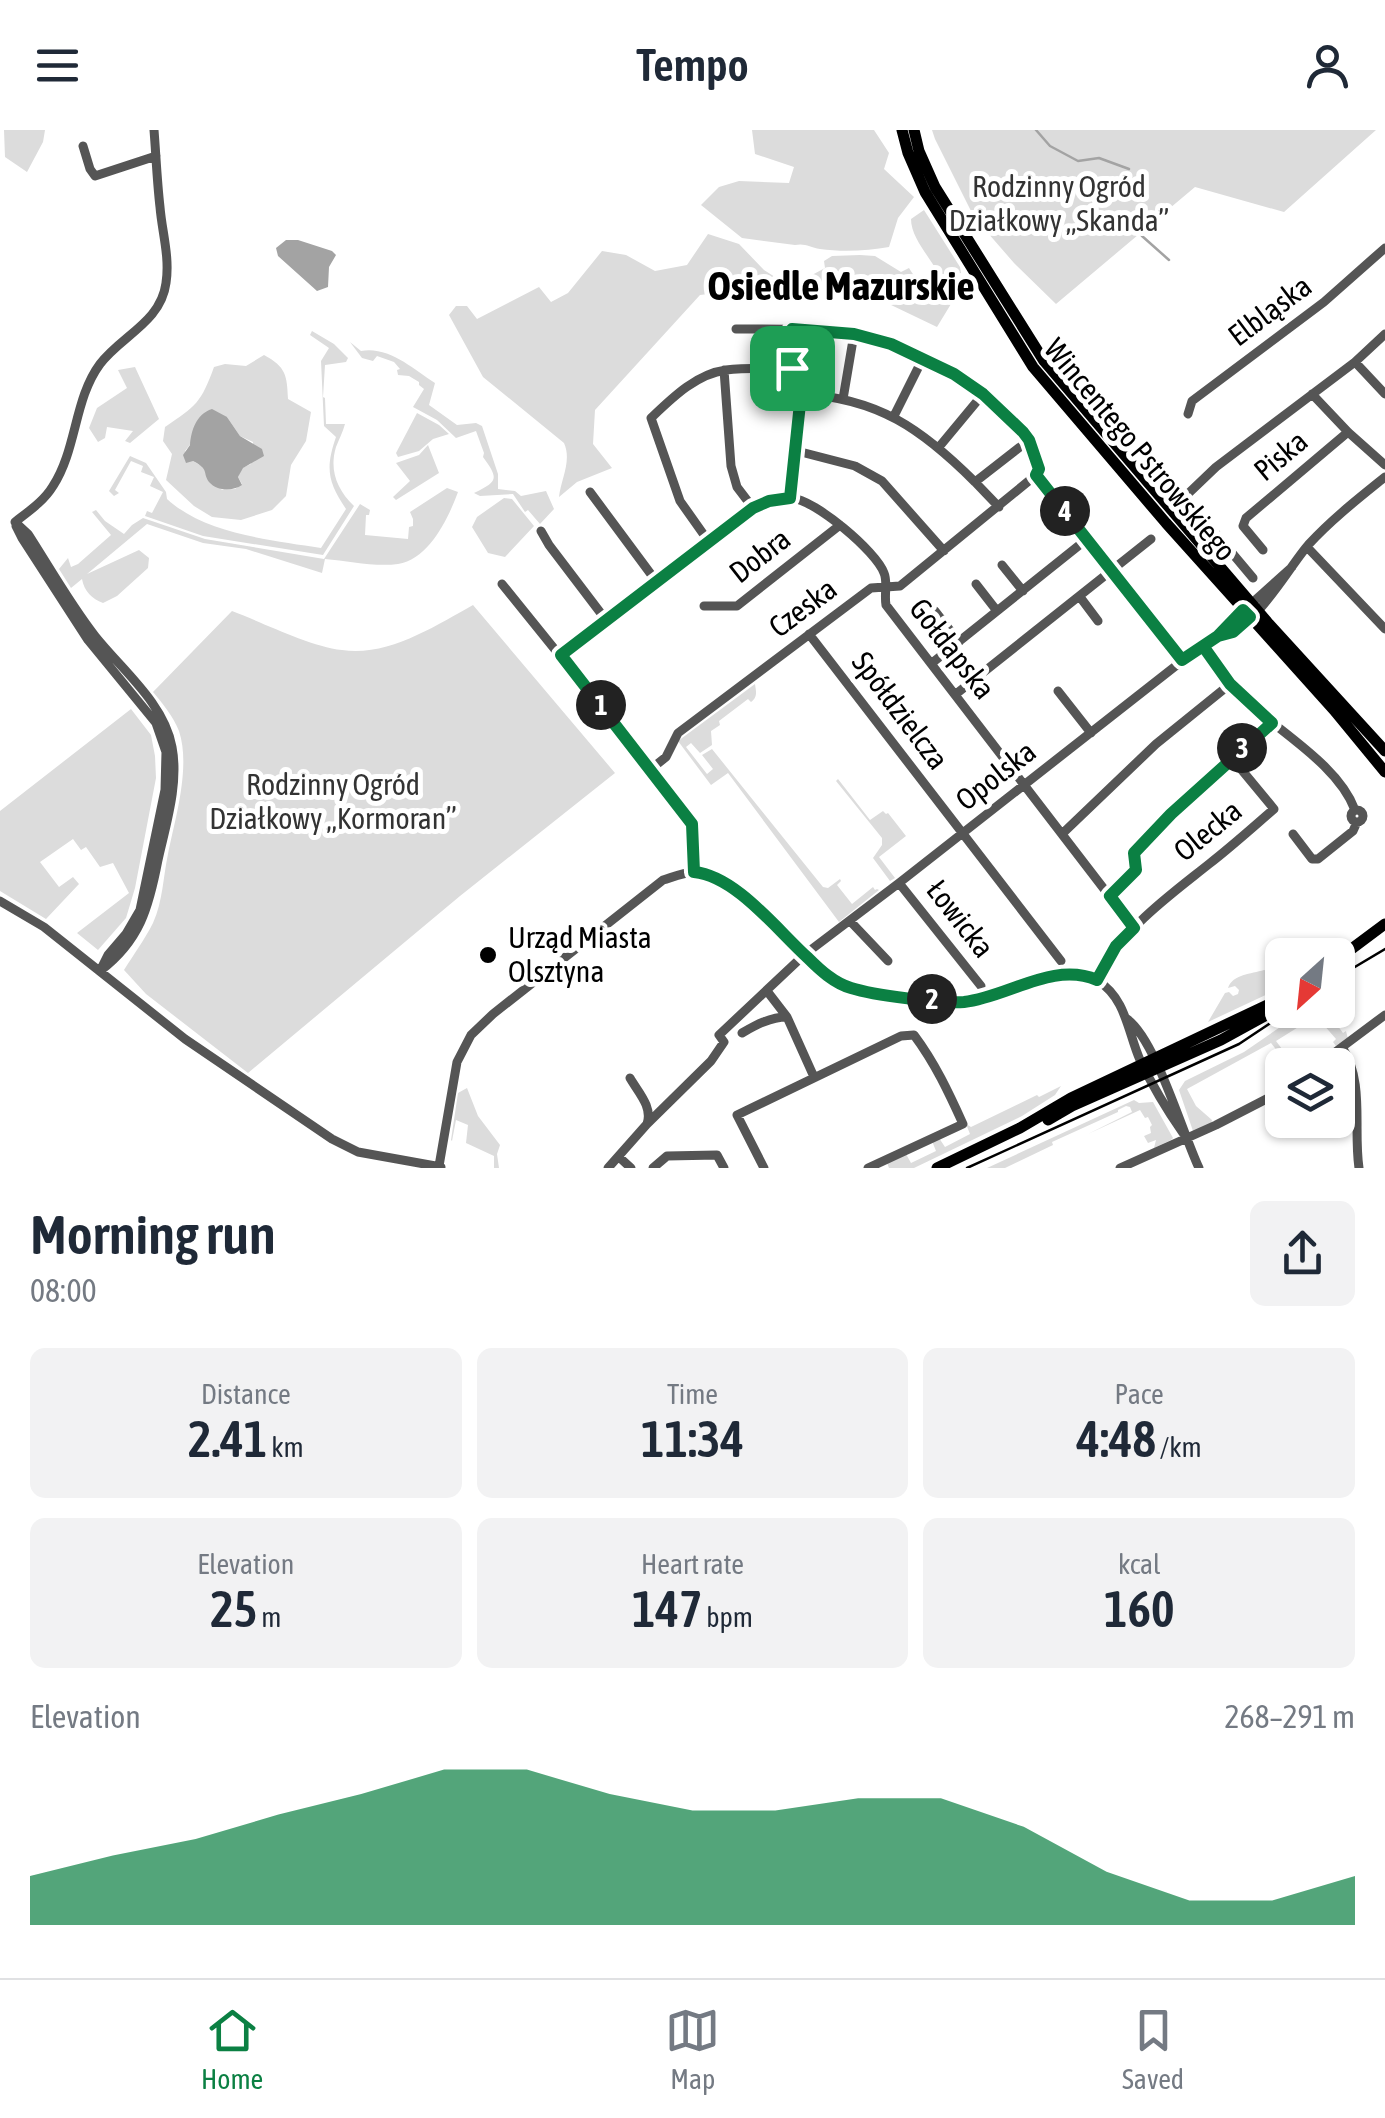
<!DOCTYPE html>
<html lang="en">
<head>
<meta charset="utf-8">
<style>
	:root { --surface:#fff; --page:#f2f2f3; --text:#1f2937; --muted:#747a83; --line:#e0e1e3; --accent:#0b8043 }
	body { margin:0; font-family:"Asap Condensed",sans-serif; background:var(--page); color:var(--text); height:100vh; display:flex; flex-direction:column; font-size:38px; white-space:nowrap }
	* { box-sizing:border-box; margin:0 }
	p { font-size:32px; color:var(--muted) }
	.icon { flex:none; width:55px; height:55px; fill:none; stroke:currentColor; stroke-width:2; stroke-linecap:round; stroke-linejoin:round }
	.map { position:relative; height:1038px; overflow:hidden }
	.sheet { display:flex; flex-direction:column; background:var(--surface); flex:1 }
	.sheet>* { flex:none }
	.needle { width:65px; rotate:207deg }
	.controls { position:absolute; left:1265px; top:808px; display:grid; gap:20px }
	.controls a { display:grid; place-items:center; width:90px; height:90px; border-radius:15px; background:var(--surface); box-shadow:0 2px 8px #0004; font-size:50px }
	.pin { position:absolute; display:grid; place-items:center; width:85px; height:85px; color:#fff; margin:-42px; border-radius:20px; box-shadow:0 5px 15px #0006 }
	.km { position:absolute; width:50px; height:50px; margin:-25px; border-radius:50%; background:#222; color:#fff; font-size:28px; line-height:50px; text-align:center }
	.round { display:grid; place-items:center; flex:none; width:105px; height:105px; border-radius:15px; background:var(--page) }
	.summary { display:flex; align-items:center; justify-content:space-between; height:170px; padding:0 30px }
	h1 { font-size:55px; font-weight:600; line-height:75px }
	.metrics { display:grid; grid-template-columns:repeat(3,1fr); gap:15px; height:170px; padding:10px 30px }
	.metrics div { display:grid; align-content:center; border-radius:15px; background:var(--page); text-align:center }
	.metrics b { font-size:50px; font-weight:600 }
	.metrics small { font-size:28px; font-weight:400 }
	.metrics p { font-size:28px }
	.chart { height:280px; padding:20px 30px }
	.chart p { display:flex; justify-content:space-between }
	.chart svg { width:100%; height:180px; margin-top:10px; fill:var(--accent); opacity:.7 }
	header { display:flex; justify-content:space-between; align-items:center; height:130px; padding:0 30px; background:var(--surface); font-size:45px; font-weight:600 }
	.tabs { display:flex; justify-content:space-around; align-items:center; height:140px; border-top:2px solid var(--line); background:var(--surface); font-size:28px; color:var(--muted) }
	.tabs a { display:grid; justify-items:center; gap:5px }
	.tabs .on { color:var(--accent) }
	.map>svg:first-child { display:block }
	.green { fill:#dcdcdc; fill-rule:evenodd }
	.water { fill:#a3a3a3 }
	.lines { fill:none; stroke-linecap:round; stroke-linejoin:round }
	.stream { stroke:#a3a3a3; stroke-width:2.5 }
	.minor { stroke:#555; stroke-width:9 }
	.major { stroke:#000; stroke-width:11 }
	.tram { stroke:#000; stroke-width:2.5 }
	.route-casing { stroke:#fff; stroke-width:20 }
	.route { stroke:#0b8043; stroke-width:12 }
	.poi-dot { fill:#000; stroke:#fff; stroke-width:4 }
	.labels { text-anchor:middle; stroke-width:10; stroke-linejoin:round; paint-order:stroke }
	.park-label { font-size:30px; fill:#333; stroke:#fff }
	.street-label { font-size:30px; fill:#000; stroke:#fff }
	.poi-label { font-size:30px; fill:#000; stroke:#fff; text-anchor:start }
	.district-label { font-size:40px; font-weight:bold; fill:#000; stroke:#fff }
</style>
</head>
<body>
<header><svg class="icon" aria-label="menu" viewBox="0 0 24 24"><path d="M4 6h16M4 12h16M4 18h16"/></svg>Tempo<svg class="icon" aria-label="person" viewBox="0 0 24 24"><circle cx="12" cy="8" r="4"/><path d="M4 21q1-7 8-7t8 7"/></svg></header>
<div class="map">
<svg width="1385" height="1038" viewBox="0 0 1385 1038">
	<rect width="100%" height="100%" fill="#fff"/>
	<path class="green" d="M 4,0 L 45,0 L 43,12 L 27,42 L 5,27 Z
		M 752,0 L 874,0 L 889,23 L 884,39 L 914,67 L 898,88 L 889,117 C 868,121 841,122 820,119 C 810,117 805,113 795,115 L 742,108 L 701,75 L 719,57 L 739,51 L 789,53 L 794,37 L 755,24 Z
		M 932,0 L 1376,0 L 1284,82 L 1195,57 L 1056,174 L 1014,133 L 974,87 L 935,9 Z
		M 924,80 L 960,137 L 961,143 L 946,146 L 938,143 C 930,127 911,108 911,89 Z
		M 708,104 L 739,114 L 764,140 L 786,154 L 785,160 L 750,159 L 700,165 L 595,280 L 593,314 L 612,338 L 577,352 L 559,367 C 561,349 572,331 564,313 L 483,247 L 449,185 L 456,176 L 467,176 L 477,189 L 539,157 L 551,172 L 568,163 L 602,121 L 626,125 L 655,141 L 687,135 Z
		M 860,125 L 875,126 L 901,142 L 909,138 C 920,156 928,162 949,161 L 954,169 L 937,197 L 866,163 L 797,161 L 797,153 L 825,138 L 824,131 L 832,126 Z
		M 312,201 L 334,214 L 348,228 L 346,232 L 325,235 L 323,267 L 325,268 L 326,294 L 345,294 C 343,302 339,309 336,317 C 329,340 337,360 354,376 L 323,425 L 203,406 L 145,386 L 147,381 L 152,383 L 163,362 L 150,356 L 154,347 L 141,342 L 143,336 L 131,331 L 115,360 L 119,363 L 114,366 L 109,361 L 130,326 L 146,333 L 166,362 L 167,369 C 205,404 271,410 321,418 L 346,379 C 328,352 325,339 336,307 L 324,296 L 321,231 L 329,218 L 310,205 Z
		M 350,212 L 361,221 C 389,216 413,239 435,253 L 429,275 L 457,295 L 476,293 L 482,296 L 498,344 L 498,359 L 515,361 L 521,366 L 546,361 L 554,379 L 540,394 L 528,380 L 525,382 L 513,364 L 480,366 L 474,363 C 498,351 499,349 483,327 L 484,323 L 476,301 L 456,308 L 437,290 L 413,277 L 424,259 L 419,255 L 419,252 L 409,246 L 398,245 L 397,240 L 400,239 L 394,232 L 377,226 L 373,231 L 362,228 Z
		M 264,225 C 286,237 287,245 288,269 L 311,282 L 306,311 L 291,335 L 286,366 L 272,380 L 241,390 L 212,387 L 194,376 L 166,350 L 172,324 L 163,311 L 165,297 C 196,276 201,273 214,237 L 225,234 L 246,236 ZM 227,287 L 240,306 L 253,312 L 251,334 L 242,338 L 238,347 L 242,354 L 235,359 L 222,360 L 203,337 L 193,331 L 185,321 L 192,312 Z
		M 135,237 L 159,289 L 130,313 L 125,311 L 133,301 L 107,297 L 105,308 L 98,312 L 89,298 L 97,278 L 127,258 L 118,240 Z
		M 417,283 L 439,295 L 449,304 L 433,309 L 419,321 L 398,327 L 396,323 Z
		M 428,315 L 439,343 L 396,370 L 393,367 L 410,351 L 396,333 L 419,325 Z
		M 447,358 L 458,362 C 448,389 429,429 398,434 C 375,437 348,431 325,429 L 322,443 L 246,419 L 203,413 L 147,394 L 87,444 L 139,420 L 149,428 L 148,438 L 117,466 L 103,473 C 92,469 84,461 82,449 L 71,458 L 59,439 L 68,428 L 71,437 L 78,434 L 111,405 L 92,382 L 96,380 L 105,391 L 124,404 L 132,395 L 143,388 L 205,409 L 324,429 L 360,374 L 370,380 L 369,385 L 366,385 L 365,405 L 408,409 L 409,397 L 413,396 L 413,389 L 410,382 Z
		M 504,368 L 512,369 L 534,396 L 505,427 L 488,423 L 472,397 L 477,387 Z
		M 473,475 L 615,643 L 460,766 L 248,943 L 146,864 L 124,840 C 134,824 145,809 153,793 C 163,771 163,747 168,724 C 175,689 191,637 179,601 C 173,586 163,574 153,562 L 232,481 C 264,493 309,516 342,520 C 388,527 435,496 473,475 Z
		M 755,554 C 756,561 758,567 751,572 L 748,569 L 719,591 L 720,595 L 711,601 L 712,615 L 700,623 L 691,613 L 686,617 L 707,644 L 713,639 L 702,625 L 712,619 L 823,757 L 828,758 L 840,749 L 841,751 L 837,755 L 852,774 L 873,757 L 875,760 L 877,759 L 879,760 L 839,792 L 728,643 L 711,655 L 678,611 Z
		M 131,579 L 151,605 L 155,626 L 156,648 L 135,758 L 126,788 L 98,820 L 77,803 L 129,763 L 113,733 L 100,737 L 86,717 L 81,720 L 73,709 L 40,732 L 59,757 L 73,747 L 79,754 L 46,789 L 0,761 L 0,681 Z
		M 838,649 L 870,690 L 883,681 L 886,684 L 888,683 L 906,706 L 879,727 L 895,748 L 890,751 L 873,728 L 882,715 L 882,708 L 836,651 Z
		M 1264,840 L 1267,841 L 1276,853 L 1276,860 L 1208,892 L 1225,863 L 1229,862 L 1233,866 L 1238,864 L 1239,860 L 1235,856 L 1228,858 C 1233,844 1251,844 1264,840 Z
		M 1305,880 L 1326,880 L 1343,903 L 1346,901 L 1348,909 L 1336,916 L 1333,912 L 1336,909 L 1316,886 L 1276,911 L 1294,935 L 1288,935 L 1271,913 L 1187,959 L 1196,976 L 1212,990 L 1211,994 L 1193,1001 L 1179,960 L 1185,951 L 1244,922 Z
		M 1061,956 L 1055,965 L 1022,986 L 914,1038 L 889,1038 L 887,1033 L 906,1024 L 911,1033 L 936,1021 L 932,1011 L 939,1008 L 945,1017 L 970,1004 L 966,994 L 971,997 L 1037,965 L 1039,967 Z
		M 467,958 L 478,986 L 500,1015 L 497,1024 L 499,1038 L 494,1038 L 494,1026 L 466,1013 L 468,995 L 456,990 L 452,1011 L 451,1010 L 458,963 Z
		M 1134,970 L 1139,973 L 1153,972 L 1173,1008 L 1171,1010 L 1154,1018 L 1156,1010 L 1148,1013 L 1144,1006 L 1151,1003 L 1150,997 L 1152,995 L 1148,987 L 1145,988 L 1140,980 L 1088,1004 L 1132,982 L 1130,977 L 1126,976 L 1118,980 L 1118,982 L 1052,1012 L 1053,1015 L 1005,1038 L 987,1038 Z"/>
	<path class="water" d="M 286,110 L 298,110 L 332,121 L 336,125 L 329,137 L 328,157 L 317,161 L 278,126 L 276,118 Z
		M 212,279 L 227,287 L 240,306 L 262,319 L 264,326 L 243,338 L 238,347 L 242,355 C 233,361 218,362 209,352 C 202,342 210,340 193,331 L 186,333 L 183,325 L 190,315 C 191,301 196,284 212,279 Z"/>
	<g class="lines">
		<path class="stream" d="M 1036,0 L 1050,16 L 1078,31 L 1099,28 L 1129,39
			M 1128,87 L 1142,106 L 1169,130"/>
		<path class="minor" d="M 83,16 L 90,39 L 95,46 L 156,26
			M 736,199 C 774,199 814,198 852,204 C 919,214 986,258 1029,310
			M 1355,232 L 1385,264
			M 724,240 L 731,336 L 737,357 L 753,378
			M 801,264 C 878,268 922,299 975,352
			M 1312,264 L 1348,302 L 1385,335
			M 843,269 L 854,204
			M 1188,284 L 1192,271 L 1324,172 L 1385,118
			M 894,286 L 923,228
			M 939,317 L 983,264
			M 797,321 L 855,336 L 882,351 L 944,421
			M 1036,345 L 1182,530
			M 590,362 L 656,451
			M 1185,367 L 1253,448
			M 790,368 L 797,321 L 801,264 L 793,260 L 792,199
			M 1171,380 L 1216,337 L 1355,232 L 1385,204
			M 15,392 L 28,404 C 50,438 70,474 95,506 C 122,540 164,573 172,617 C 179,654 166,694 158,730 C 149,777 140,811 100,841
			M 15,392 C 29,381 44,371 53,356 C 77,319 74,269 100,234 C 121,206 161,192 166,153 C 170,127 162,102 160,77 C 157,51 156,25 154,0
			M 16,396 L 22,408 L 88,510 L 156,593 L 166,622 L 165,660 L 140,780 L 126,804 L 108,825 L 101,839
			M 541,401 L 549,415 L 606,490
			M 709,412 L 680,371 L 651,288 C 672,268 696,244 726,240 C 747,237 770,239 792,238
			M 1307,417 L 1385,499
			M 1263,420 L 1243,396 L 1246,388 L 1348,302
			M 1002,435 L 1023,461
			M 502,454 L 632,615 L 692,694 L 694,742
			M 976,454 L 997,481
			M 1080,467 L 1098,491
			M 704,476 L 737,476 L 840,395
			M 935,481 L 959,512
			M 809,504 L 1061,831
			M 1218,506 C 1254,503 1287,439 1309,414 C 1332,389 1359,368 1385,347
			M 1203,516 C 1211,529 1219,543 1230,555 C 1265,595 1336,629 1355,680
			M 561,525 L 753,378 C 765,372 778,367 792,368 C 815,370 876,421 884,443 C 888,452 884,465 886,475 L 1134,798
			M 932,533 L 1087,409
			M 1058,561 L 1091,603
			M 956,564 L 1151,409
			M 651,639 L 666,627 L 678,603 L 871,458 L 900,456 L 1036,345 L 1039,339 L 1029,310 L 975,352 L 999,377
			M1351 686a6 6 0 1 1 12 0a6 6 0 1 1-12 0Z
			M 1063,703 L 1156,614 L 1229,555
			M 1293,704 L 1312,729 L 1318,729 L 1353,701 L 1357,692
			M 899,753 L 981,856
			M 1110,766 L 1136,740 L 1134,723 L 1171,684 L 1272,593
			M 0,771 L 44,797 L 185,909 L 332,1009 L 358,1022 L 441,1037
			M 850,791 L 888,831
			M 1097,850 C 1122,799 1165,769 1209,734 C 1231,717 1252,698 1274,679 L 1231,627
			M 767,861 L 787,887 L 814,947
			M 1127,889 C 1156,910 1182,1002 1199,1038
			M 742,903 C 756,895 770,887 787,887
			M 1342,917 C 1365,953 1353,997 1359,1038
			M 1318,935 L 1385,885
			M 647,994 L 711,931 L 724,912 L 719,905 L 804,825 L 899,753 L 1196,520 L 1218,506 L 1223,499 L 1292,437
			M 619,1027 L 631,1038
			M 439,1036 L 457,932 L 471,905 L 493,884 L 663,750 C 673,747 683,743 693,742 C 749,741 797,842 851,858 C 873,865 943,874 965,871 C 1005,866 1061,829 1098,851 C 1126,868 1128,903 1140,930 C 1152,955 1167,980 1183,1003
			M 608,1038 L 647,994 C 653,977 638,962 630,948
			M 653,1038 L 667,1026 L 717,1025 L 724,1038
			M 764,1038 L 737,985 L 901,906 L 914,905 C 935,933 949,963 963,994 L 868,1038
			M 1120,1038 L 1216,995 L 1282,961"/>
		<path class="major" d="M 902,0 L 908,23 L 925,62 L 1033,237 L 1166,393 L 1334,580 L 1385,642
			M 914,0 L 919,21 L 935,57 L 1044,231 L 1269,494 L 1385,621
			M 1338,829 L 1385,794
			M 1048,990 L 1072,976 L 1221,910 L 1279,878
			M 937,1038 L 1020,998 L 1071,968 L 1282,868"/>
		<path class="tram" d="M 1338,847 L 1385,819
			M 967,1038 L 1239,914 L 1290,880"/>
	</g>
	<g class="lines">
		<defs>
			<path id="route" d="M 792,238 L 793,260 L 801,264 L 790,368 L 769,371 L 753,378 L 561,525 L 692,694 L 694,742 C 736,746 777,800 808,828 C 820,840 834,853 851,858 C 873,865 942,874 964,872 C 1008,867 1053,831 1097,850 L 1116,816 L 1134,798 L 1110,766 L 1136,740 L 1134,723 L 1171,684 L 1272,593 L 1230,554 L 1203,516 L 1218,506 L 1233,502 L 1250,487 L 1243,480 L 1218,506 L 1182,530 L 1036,345 L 1039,339 L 1029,310 L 1023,302 L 983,264 L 954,244 L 891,214 L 854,204 L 792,199 L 792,238"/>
		</defs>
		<use href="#route" class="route-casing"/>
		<use href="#route" class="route"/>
	</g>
	<circle class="poi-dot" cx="488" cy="825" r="10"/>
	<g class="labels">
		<g class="park-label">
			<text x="1059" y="67">Rodzinny Ogród<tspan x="1059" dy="34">Działkowy „Skanda”</tspan></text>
			<text x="333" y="665">Rodzinny Ogród<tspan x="333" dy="34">Działkowy „Kormoran”</tspan></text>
		</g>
		<g class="street-label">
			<text transform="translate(1270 181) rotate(-37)" y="10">Elbląska</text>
			<text transform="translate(1140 320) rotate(50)" y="10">Wincentego Pstrowskiego</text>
			<text transform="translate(1281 326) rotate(-40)" y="10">Piska</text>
			<text transform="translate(760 426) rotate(-38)" y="10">Dobra</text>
			<text transform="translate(803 478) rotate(-37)" y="10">Czeska</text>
			<text transform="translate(952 519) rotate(52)" y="10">Gołdapska</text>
			<text transform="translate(900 581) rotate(53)" y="10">Spółdzielcza</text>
			<text transform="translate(996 646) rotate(-38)" y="10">Opolska</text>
			<text transform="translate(1208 701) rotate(-39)" y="10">Olecka</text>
			<text transform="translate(960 789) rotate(52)" y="10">Łowicka</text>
		</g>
		<g class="poi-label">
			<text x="508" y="818">Urząd Miasta<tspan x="508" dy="34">Olsztyna</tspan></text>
		</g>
		<g class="district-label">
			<text x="841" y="170">Osiedle Mazurskie</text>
		</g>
	</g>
</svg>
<div class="controls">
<a><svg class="needle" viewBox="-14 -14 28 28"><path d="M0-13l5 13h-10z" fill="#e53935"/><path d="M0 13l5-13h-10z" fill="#747a83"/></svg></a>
<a><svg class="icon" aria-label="layers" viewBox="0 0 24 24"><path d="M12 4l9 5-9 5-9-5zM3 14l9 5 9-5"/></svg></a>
</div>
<div class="pin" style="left:792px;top:238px;background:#1e9e55"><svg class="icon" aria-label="arrive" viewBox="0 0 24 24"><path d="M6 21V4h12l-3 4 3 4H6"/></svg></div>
<b class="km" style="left:601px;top:575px">1</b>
<b class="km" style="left:932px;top:869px">2</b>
<b class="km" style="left:1242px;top:618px">3</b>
<b class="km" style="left:1065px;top:381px">4</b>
</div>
<section class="sheet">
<div class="summary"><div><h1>Morning run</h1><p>08:00</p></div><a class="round"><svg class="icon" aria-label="share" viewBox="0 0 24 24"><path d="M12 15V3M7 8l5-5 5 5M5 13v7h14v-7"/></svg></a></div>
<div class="metrics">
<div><p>Distance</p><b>2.41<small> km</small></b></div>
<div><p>Time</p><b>11:34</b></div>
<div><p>Pace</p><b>4:48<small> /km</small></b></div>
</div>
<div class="metrics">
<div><p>Elevation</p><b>25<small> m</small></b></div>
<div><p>Heart rate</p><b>147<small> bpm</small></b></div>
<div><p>kcal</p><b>160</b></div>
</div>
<div class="chart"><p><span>Elevation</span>268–291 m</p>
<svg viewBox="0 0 160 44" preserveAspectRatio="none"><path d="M0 44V32L10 27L20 23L30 17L40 12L50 6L60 6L70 12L80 16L90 16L100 13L110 13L120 20L130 31L140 38L150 38L160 32V44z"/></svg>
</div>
</section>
<nav class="tabs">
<a class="on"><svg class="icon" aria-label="home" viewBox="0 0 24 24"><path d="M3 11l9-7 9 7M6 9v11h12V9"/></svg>Home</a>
<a><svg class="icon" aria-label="map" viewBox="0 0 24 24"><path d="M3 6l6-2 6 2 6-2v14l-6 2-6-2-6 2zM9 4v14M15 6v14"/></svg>Map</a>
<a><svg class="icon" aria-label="saved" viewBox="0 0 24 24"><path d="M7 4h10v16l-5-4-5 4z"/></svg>Saved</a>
</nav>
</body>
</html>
